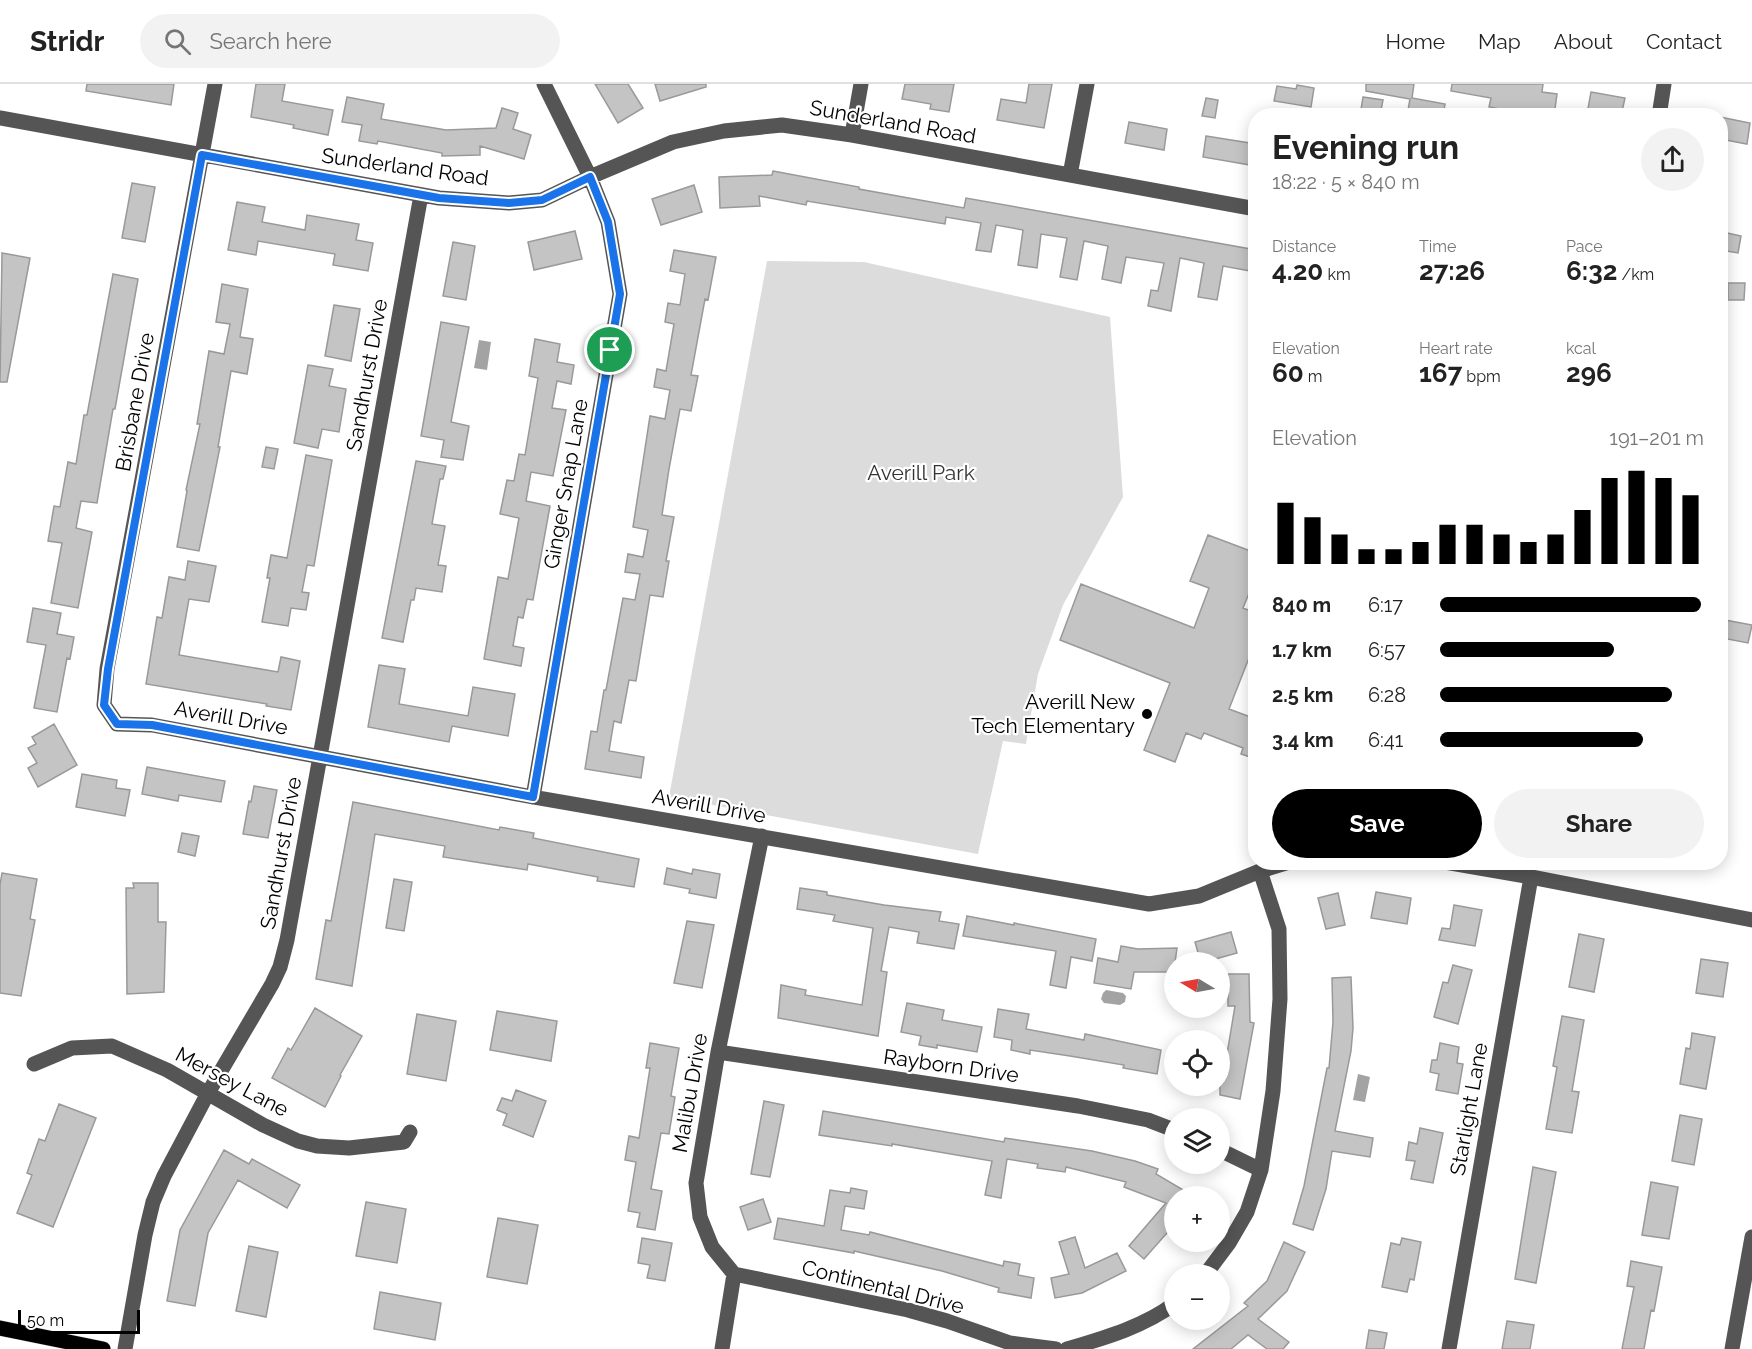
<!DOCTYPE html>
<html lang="en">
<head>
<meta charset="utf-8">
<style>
	:root { --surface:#fff; --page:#f2f2f2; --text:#222; --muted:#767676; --line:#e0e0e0; --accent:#000 }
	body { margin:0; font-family:Raleway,sans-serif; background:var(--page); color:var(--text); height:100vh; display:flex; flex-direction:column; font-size:22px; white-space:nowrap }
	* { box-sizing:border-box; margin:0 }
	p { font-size:20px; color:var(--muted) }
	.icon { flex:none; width:33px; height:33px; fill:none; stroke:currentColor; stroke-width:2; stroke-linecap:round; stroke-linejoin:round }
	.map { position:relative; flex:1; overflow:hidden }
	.drawer { position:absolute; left:1248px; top:24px; width:480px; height:762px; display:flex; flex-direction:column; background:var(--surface); border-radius:24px; box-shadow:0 3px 15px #0003 }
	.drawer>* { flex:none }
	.needle { width:39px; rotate:280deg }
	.buttons { position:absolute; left:1164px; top:868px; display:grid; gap:12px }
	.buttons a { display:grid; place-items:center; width:66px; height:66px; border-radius:50%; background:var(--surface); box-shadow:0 3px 15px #0003; font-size:30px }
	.scale { position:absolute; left:18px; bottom:15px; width:122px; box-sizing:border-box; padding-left:6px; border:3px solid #000; border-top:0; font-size:16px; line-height:21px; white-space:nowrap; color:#000; -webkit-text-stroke:4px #fff; paint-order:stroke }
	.pin { position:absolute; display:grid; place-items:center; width:51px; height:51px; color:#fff; margin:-26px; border:3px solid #fff; border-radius:50%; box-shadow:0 2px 6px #0007 }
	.round { display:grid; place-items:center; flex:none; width:63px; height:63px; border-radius:32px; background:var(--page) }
	.head { display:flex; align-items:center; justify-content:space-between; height:102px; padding:0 24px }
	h1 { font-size:33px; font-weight:700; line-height:45px }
	.metrics { display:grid; grid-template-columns:repeat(3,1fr); gap:9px; height:102px; padding:6px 24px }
	.metrics div { display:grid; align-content:center }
	.metrics b { font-size:26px; font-weight:700 }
	.metrics small { font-size:16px; font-weight:400 }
	.metrics p { font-size:16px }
	.chart { height:168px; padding:12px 24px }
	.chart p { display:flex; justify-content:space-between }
	.chart svg { width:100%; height:108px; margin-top:6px; stroke:var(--accent); stroke-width:6 }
	.primary-button { display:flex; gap:12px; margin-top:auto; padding:12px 24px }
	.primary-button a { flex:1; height:69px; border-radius:36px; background:var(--accent); color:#fff; font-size:24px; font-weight:700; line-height:69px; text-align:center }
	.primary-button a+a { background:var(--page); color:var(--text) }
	ul { padding:0 24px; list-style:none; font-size:20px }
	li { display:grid; grid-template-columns:96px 72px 1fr; align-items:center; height:45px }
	li i { height:15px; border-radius:8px; background:var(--accent) }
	header { display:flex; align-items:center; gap:36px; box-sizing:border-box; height:84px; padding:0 30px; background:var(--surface); border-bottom:2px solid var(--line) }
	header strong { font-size:28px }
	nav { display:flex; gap:33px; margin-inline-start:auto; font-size:21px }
	.search { width:420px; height:54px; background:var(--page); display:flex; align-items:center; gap:15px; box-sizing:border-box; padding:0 21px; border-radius:33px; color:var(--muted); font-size:22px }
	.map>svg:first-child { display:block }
	.green { fill:#dcdcdc }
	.water { fill:#a3a3a3 }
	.building { fill:#c4c4c4; stroke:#999; stroke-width:1.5 }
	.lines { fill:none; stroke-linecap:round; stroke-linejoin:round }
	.major-casing { stroke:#dbdbdb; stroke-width:16 }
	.minor { stroke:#555; stroke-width:15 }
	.major { stroke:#000; stroke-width:15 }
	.route-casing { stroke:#fff; stroke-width:12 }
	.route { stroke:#1a73e8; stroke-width:8 }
	.poi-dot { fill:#000; stroke:#fff; stroke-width:2 }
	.labels { text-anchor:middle; stroke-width:4.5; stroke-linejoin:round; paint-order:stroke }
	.street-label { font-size:21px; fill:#000; stroke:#fff }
	.park-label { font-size:21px; fill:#333; stroke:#fff }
	.poi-label { font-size:21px; fill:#000; stroke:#fff; text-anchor:end }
</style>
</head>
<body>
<header>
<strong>Stridr</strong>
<div class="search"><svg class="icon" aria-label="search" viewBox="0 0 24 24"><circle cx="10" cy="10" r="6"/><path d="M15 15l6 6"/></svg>Search here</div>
<nav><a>Home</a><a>Map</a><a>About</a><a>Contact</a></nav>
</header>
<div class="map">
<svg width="1752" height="1265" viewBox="0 0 1752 1265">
	<rect width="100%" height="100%" fill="#fff"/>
	<path class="green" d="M 767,177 L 864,178 L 1110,233 L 1123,413 L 1063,521 L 1038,590 L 1026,660 L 1003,657 L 978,770 L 669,713 Z"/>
	<path class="water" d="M 479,256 L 491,258 L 487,286 L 474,284 Z
		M 1106,906 L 1123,909 L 1126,912 L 1125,918 L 1120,921 L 1104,919 L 1101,915 L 1103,909 Z
		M 1358,990 L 1370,993 L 1365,1018 L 1353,1016 Z"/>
	<path class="building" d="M 87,0 L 174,0 L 171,21 L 86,7 Z
		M 256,0 L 285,0 L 282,17 L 333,26 L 328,51 L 293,44 L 294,41 L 251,33 Z
		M 595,0 L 628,0 L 643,24 L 618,39 Z
		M 655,0 L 706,0 L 706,3 L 660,17 Z
		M 905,0 L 954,0 L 949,28 L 930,25 L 931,20 L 902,15 Z
		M 1029,0 L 1052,0 L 1044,44 L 997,36 L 1001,15 L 1026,19 Z
		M 1366,0 L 1414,0 L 1412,14 L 1445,20 L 1443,32 L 1407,32 L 1410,15 L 1366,7 Z
		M 1452,0 L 1543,0 L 1542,8 L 1557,10 L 1554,32 L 1499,32 L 1500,25 L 1489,23 L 1491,14 L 1451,7 Z
		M 1297,1 L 1314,4 L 1311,23 L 1274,17 L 1277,2 L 1296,5 Z
		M 1591,8 L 1625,14 L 1621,32 L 1587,30 Z
		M 347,13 L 384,20 L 381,35 L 446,46 L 496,44 L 502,24 L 518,29 L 513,45 L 531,51 L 524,75 L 480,62 L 480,71 L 442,72 L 442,69 L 378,57 L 377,60 L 359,57 L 362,41 L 342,38 Z
		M 1363,13 L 1383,16 L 1380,32 L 1360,32 Z
		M 1206,14 L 1218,16 L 1215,34 L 1202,32 Z
		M 1720,33 L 1750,39 L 1747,60 L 1720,55 Z
		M 1129,38 L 1167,45 L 1164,66 L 1125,59 Z
		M 1206,52 L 1256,60 L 1256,82 L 1203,73 Z
		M 773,87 L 859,103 L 859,105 L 964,124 L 966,114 L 1256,166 L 1256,188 L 1223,182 L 1217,216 L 1198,213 L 1204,179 L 1180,174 L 1171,227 L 1148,222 L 1151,206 L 1158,207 L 1164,179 L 1126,173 L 1121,199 L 1102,195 L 1108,162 L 1084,157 L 1077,196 L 1060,193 L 1067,154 L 1041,150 L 1037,184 L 1018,181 L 1023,146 L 996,141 L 991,168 L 976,166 L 981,139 L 946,133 L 945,140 L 807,117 L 806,121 L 759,112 L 760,122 L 720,124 L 719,93 L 772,91 Z
		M 132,99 L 155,103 L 145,158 L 122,154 Z
		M 694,101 L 702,128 L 661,141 L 652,115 Z
		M 237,118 L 265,123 L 262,138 L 305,146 L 307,131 L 359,140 L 356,156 L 373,159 L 368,187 L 333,181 L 335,170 L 258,157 L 256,171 L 228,166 Z
		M 575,147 L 582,175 L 534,186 L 528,158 Z
		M 1723,148 L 1741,152 L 1738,169 L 1720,166 Z
		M 453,158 L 475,162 L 466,216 L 443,212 Z
		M 674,166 L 716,173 L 708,216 L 705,215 L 691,291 L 698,292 L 691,327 L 680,325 L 669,385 L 662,431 L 674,433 L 666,477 L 669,477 L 663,513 L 650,511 L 636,597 L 629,596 L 621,639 L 614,637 L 609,667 L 644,673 L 641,694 L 585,685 L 591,647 L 597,648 L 604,606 L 606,606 L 623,514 L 635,516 L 640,490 L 625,488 L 628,470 L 643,473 L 648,446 L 633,443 L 650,332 L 665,335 L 670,306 L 654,303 L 657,285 L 666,287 L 674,240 L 665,238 L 668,219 L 680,221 L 685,190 L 670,187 Z
		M 2,169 L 30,174 L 7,298 L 0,298 Z
		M 113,190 L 138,195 L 115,325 L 113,325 L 97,419 L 81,417 L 76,444 L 92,448 L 78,524 L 51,519 L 62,459 L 48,457 L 54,422 L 60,423 L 68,378 L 76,380 L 84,331 L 87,331 Z
		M 1728,199 L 1745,199 L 1744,216 L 1728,216 Z
		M 222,200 L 248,205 L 240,253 L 253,255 L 247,290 L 231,287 L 218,363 L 220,363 L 199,467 L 177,463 L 187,407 L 186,406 L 200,340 L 197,340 L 209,267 L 224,270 L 230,240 L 216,238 Z
		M 334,221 L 360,225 L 351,277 L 325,272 Z
		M 441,238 L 469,243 L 451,338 L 469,342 L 463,376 L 441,373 L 444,356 L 421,352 Z
		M 535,255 L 560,260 L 557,278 L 574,281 L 571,300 L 557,297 L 552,324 L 566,326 L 553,392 L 531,388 L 526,417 L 550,422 L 533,516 L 527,515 L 523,534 L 518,533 L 513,562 L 524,564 L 521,582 L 484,575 L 498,493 L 508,495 L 519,434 L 500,430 L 507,396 L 514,397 L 519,370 L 525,371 L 538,294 L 529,292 Z
		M 308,281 L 333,285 L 329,302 L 346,305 L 339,348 L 322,345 L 318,364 L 294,359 Z
		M 266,363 L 278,365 L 274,385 L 262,383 Z
		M 306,371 L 332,376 L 314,482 L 307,481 L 302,508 L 309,509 L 306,526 L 291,524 L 288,542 L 262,538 L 270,494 L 267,494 L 271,471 L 287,474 Z
		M 416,377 L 446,382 L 443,395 L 440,395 L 432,440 L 445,442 L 438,481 L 446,482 L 442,508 L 416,504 L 414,516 L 411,516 L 403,558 L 382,554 Z
		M 1208,451 L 1256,469 L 1256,492 L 1243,524 L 1256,529 L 1256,556 L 1229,625 L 1256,635 L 1256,675 L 1241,670 L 1243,664 L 1204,649 L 1201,655 L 1186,649 L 1175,678 L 1144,666 L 1170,599 L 1060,556 L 1081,500 L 1194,544 L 1209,504 L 1190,497 Z
		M 188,477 L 216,482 L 209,518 L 189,515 L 179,571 L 278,588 L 281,573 L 300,577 L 291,626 L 266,622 L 267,620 L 146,600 L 157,533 L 162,534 L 169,493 L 185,496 Z
		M 33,524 L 61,529 L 57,550 L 74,553 L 70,575 L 67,574 L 57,628 L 34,624 L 46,561 L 27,558 Z
		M 1725,536 L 1752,541 L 1748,559 L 1722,554 Z
		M 379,581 L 405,585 L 399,620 L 468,632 L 473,603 L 515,610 L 508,652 L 452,642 L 449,658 L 368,643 Z
		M 54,640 L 77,681 L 38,703 L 28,684 L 37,679 L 28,664 L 36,660 L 32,653 Z
		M 147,683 L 225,697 L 221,718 L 179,711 L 178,717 L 142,710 Z
		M 82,690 L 117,696 L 116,704 L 130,706 L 125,732 L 76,723 Z
		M 254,702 L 277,706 L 268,754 L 243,750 L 249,717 L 251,718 Z
		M 353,718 L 499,746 L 500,743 L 534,749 L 533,754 L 639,775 L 634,803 L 597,797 L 598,793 L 528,780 L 527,786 L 443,773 L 445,762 L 375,750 L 352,902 L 316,895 L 326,836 L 331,837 Z
		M 182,749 L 199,752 L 195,772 L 178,768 Z
		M 667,784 L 692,790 L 693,785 L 720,790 L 716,814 L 689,809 L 690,805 L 664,800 Z
		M 2,789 L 37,795 L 30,835 L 35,836 L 21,912 L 0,909 L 0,801 Z
		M 394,795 L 412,798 L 404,847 L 386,844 Z
		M 133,799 L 158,799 L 158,838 L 166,838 L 164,908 L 127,910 L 126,804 L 134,804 Z
		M 800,804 L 827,808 L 827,811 L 884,821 L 941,828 L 939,837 L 959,840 L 954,865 L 917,859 L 919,848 L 889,843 L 881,887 L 887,888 L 878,952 L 778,934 L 781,901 L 806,906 L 805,911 L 862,921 L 873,844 L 833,837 L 835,831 L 797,825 Z
		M 1376,808 L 1411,814 L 1407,840 L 1371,834 Z
		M 1338,809 L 1345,841 L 1326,845 L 1318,814 Z
		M 1454,821 L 1482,826 L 1475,862 L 1439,856 L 1442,844 L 1450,845 Z
		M 967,832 L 1014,841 L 1014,839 L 1096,855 L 1092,877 L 1071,873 L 1066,904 L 1050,901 L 1056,867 L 963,852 Z
		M 687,837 L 714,841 L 702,904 L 674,899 Z
		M 1231,848 L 1237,869 L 1201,879 L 1195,858 Z
		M 1579,850 L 1604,855 L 1594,908 L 1569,903 Z
		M 1121,862 L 1138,865 L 1177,864 L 1174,886 L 1167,888 L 1134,888 L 1131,905 L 1094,899 L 1098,874 L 1118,878 Z
		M 1701,875 L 1728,879 L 1723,913 L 1696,909 Z
		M 1453,881 L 1472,886 L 1458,940 L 1434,933 L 1443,898 L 1448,899 Z
		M 1228,890 L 1249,890 L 1250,938 L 1254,939 L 1240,1015 L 1220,1011 L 1220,988 L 1224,988 L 1235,922 L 1228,922 Z
		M 1351,893 L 1353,944 L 1351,967 L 1335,1047 L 1373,1054 L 1370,1073 L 1332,1067 L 1326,1105 L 1313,1146 L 1293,1140 L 1304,1102 L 1327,984 L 1329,984 L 1333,938 L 1332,894 Z
		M 907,919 L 944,926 L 942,936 L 982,943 L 977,968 L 937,961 L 937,964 L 919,961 L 921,952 L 901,948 Z
		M 315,924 L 362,952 L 340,991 L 341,992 L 325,1023 L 272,994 L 288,964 L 291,966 Z
		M 998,925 L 1029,930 L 1026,945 L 1084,956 L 1085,950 L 1161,966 L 1157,990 L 1123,984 L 1124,981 L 1070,972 L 1030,966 L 1030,970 L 1011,966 L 1012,956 L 994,953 Z
		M 497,927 L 557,937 L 551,977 L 490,966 Z
		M 417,930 L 456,937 L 446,997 L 407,990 Z
		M 1562,932 L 1584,936 L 1572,1007 L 1579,1008 L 1572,1049 L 1546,1045 L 1557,983 L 1553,982 Z
		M 1692,949 L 1715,953 L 1706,1005 L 1680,1000 L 1686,964 L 1690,965 Z
		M 650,959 L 679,964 L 671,1012 L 675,1013 L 669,1050 L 661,1049 L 651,1105 L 662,1107 L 655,1146 L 637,1143 L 640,1129 L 628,1127 L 636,1078 L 625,1076 L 629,1052 L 639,1054 L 650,984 L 646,984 Z
		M 1440,959 L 1459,963 L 1457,979 L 1463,980 L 1458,1010 L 1436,1006 L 1439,990 L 1430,988 L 1432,976 L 1437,976 Z
		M 516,1006 L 546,1017 L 533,1053 L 503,1041 L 507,1030 L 497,1026 L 502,1014 L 512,1017 Z
		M 764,1017 L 784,1021 L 770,1093 L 751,1090 Z
		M 59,1020 L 96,1034 L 53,1143 L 17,1129 L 32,1091 L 27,1089 L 39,1055 L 45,1057 Z
		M 823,1027 L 1004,1058 L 1005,1054 L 1092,1067 L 1135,1077 L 1158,1085 L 1156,1090 L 1195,1113 L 1174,1113 L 1174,1141 L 1144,1175 L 1129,1162 L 1166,1119 L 1124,1103 L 1126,1098 L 1066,1083 L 1065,1088 L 1037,1084 L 1038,1080 L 1007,1075 L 1001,1114 L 985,1111 L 992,1077 L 892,1060 L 892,1062 L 819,1051 Z
		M 1680,1031 L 1702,1035 L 1694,1081 L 1672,1077 Z
		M 1420,1044 L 1443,1049 L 1433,1099 L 1411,1095 L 1415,1077 L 1406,1076 L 1409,1058 L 1417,1060 Z
		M 224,1066 L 249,1080 L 252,1075 L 300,1101 L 287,1124 L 238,1096 L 208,1149 L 195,1222 L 167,1217 L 180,1146 Z
		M 1533,1083 L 1556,1088 L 1536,1199 L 1515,1195 Z
		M 1651,1098 L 1678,1103 L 1669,1155 L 1642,1151 Z
		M 851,1104 L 867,1107 L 864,1125 L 845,1122 L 841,1146 L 869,1151 L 870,1148 L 1003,1182 L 1004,1177 L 1020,1180 L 1018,1191 L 1034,1194 L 1031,1214 L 998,1208 L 999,1204 L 942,1187 L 854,1167 L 854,1169 L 774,1155 L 778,1134 L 824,1142 L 830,1106 L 850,1109 Z
		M 763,1115 L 771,1138 L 748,1146 L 740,1123 Z
		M 366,1118 L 406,1125 L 397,1179 L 356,1172 Z
		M 498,1134 L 538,1141 L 527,1200 L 487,1193 Z
		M 1075,1153 L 1085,1184 L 1117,1169 L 1126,1187 L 1082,1209 L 1055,1214 L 1051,1194 L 1069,1190 L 1059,1158 Z
		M 642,1154 L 672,1159 L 665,1197 L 647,1194 L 650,1181 L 638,1179 Z
		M 1402,1154 L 1421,1158 L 1414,1196 L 1410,1195 L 1407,1208 L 1382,1203 L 1391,1159 L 1400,1161 Z
		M 1284,1158 L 1305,1168 L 1287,1207 L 1258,1235 L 1289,1258 L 1283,1265 L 1267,1265 L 1248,1251 L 1231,1265 L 1193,1265 L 1248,1222 L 1244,1219 L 1267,1197 Z
		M 249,1162 L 278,1168 L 266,1233 L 236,1227 Z
		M 1631,1177 L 1662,1183 L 1654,1227 L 1651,1226 L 1644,1265 L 1622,1265 L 1634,1203 L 1627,1202 Z
		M 380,1208 L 441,1219 L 435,1256 L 374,1245 Z
		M 1507,1237 L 1534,1241 L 1530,1265 L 1502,1265 Z
		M 1369,1246 L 1387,1249 L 1384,1265 L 1366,1265 Z"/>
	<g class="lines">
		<defs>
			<path id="major" d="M 0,1244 L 103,1265"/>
		</defs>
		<use href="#major" class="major-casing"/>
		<path class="minor" d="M 215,0 L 107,585 L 104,621 L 117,640 L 152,641 L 533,713 L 1149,820 L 1199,812 L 1260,787 L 1289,778
			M 1659,32 L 1664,0
			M 0,34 L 439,114 L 509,119 L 542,116 L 590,93 L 673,58 L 724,47 L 782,41 L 852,51 L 1256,125
			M 852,51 L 861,0
			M 1070,91 L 1087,0
			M 533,713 L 620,210 L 608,138 L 590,93 L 544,0
			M 1445,778 L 1531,793 L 1752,836
			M 718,968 L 1078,1022 L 1148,1036 L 1174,1046
			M 34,980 L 72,964 L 112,962 L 167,986 L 263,1041 L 298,1057 L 317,1062 L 349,1064 L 404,1058 L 410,1048
			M 1220,1066 L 1261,1086
			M 734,1190 L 908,1226 L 947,1237 L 1010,1259 L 1056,1265
			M 1205,1191 L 1229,1159 L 1247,1128 L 1261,1086 L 1273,1007 L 1280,915 L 1279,845 L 1260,787
			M 125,1265 L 145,1151 L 153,1118 L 164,1092 L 208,1009 L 272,900 L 280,883 L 287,856 L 421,111
			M 722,1265 L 734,1190 L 712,1163 L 700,1133 L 696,1099 L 718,968 L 762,752
			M 1067,1265 C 1104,1254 1143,1243 1174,1220
			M 1449,1265 L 1531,793
			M 1732,1265 L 1752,1153"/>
		<use href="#major" class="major"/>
	</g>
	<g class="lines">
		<defs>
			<path id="route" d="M 202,71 L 439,114 L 509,119 L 542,116 L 590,93 L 608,138 L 620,210 L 533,713 L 152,641 L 117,640 L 104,621 L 108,585 Z"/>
		</defs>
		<use href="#route" class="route-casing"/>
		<use href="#route" class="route"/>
	</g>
	<circle class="poi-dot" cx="1147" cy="630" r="6"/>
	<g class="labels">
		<g class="street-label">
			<text transform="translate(893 38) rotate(10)" y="7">Sunderland Road</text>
			<text transform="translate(405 83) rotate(8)" y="7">Sunderland Road</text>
			<text transform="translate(367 291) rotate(-80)" y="7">Sandhurst Drive</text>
			<text transform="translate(135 318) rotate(-80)" y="7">Brisbane Drive</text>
			<text transform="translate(566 400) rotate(-80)" y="7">Ginger Snap Lane</text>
			<text transform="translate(231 634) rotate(10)" y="7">Averill Drive</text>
			<text transform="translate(709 722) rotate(10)" y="7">Averill Drive</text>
			<text transform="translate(281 769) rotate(-80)" y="7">Sandhurst Drive</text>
			<text transform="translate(951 982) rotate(8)" y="7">Rayborn Drive</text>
			<text transform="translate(232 998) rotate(28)" y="7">Mersey Lane</text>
			<text transform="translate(690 1009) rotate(-80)" y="7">Malibu Drive</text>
			<text transform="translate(1469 1025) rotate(-80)" y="7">Starlight Lane</text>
			<text transform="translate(883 1203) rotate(14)" y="7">Continental Drive</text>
		</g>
		<g class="park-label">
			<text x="921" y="396">Averill Park</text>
		</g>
		<g class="poi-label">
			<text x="1135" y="625">Averill New<tspan x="1135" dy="24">Tech Elementary</tspan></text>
		</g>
	</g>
</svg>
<div class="buttons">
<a><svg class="needle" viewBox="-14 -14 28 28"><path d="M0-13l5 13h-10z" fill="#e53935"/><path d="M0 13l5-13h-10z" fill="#767676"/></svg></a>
<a><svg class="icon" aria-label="locate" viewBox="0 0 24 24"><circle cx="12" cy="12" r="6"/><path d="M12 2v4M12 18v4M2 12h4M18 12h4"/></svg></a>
<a><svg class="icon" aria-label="layers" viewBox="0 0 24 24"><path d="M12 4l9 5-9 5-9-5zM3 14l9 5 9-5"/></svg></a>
<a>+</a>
<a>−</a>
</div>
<div class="scale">50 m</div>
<div class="pin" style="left:610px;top:266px;background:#1e9e55"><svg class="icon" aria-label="arrive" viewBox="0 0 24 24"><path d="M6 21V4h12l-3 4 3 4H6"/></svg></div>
<section class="drawer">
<div class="head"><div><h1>Evening run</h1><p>18:22 · 5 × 840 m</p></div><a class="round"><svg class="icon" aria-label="share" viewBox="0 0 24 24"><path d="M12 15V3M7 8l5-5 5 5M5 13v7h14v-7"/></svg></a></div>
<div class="metrics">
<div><p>Distance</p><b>4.20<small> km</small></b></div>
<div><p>Time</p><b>27:26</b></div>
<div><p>Pace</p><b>6:32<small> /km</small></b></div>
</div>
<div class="metrics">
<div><p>Elevation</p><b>60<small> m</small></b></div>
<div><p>Heart rate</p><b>167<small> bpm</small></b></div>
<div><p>kcal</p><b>296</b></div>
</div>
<div class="chart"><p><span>Elevation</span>191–201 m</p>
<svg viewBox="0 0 160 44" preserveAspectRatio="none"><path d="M5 44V19M15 44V25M25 44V32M35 44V38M45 44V38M55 44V35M65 44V28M75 44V28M85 44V32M95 44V35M105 44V32M115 44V22M125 44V9M135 44V6M145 44V9M155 44V16"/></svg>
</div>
<ul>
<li><b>840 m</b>6:17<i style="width:99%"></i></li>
<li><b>1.7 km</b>6:57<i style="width:66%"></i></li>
<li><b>2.5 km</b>6:28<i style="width:88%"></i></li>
<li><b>3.4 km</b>6:41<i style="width:77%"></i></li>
</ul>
<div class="primary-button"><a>Save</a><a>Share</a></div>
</section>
</div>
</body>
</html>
